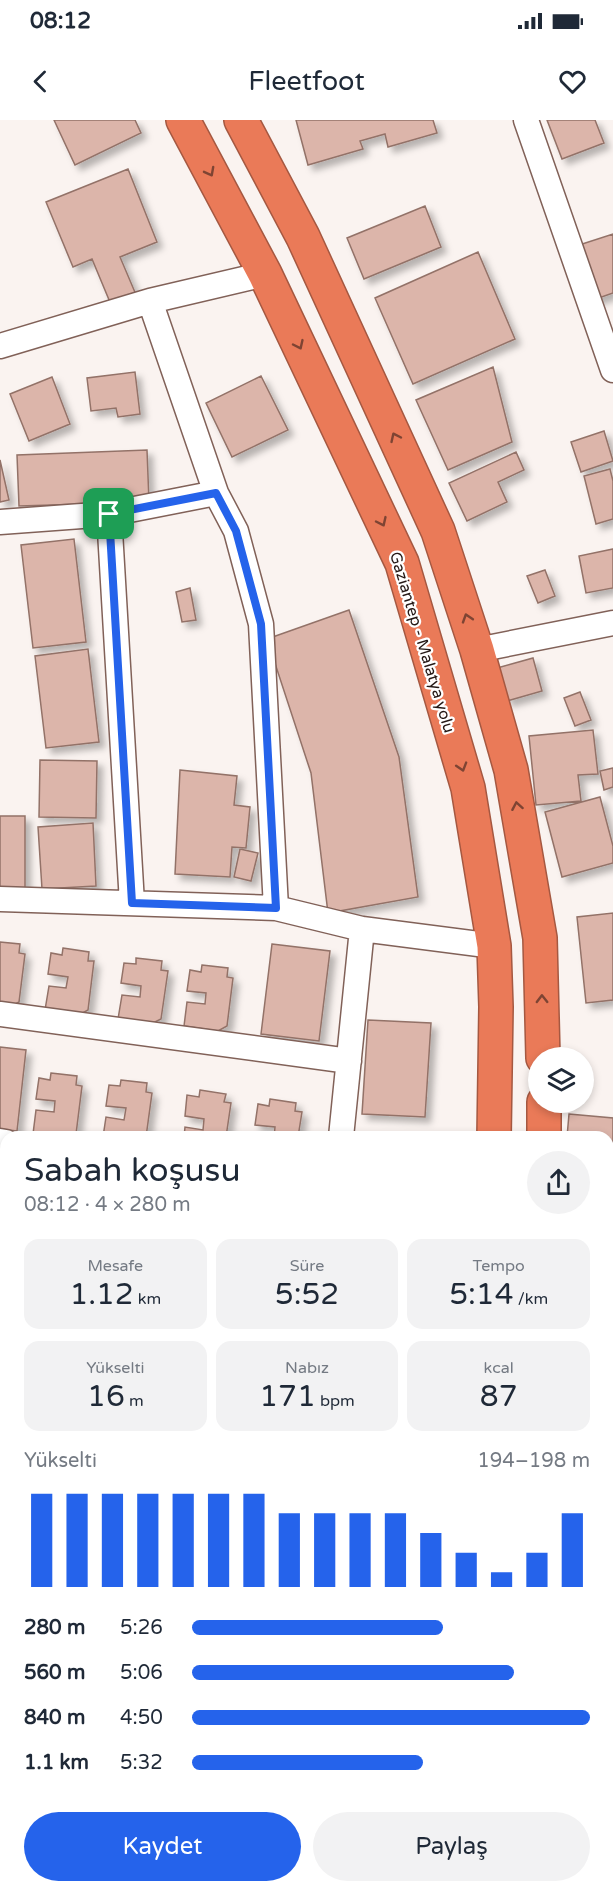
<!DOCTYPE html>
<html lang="tr">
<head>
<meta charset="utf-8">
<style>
	:root { --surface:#fff; --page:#f2f2f3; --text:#1f2937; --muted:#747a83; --accent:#2563eb }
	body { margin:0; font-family:"Varela Round",sans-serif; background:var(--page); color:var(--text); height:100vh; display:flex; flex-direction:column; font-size:22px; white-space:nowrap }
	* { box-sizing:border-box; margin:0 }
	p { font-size:20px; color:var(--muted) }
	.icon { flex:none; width:33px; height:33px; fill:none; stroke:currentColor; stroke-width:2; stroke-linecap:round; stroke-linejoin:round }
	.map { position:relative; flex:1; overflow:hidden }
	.side { position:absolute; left:0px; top:1011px; width:614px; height:762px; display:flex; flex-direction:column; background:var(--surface); border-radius:18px 18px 0 0; box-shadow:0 3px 9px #0003 }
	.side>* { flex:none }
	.controls { position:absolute; left:528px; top:927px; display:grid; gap:12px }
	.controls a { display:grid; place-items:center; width:66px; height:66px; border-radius:50%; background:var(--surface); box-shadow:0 3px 9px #0003; font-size:30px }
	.pin { position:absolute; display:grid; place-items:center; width:51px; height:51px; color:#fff; margin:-26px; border-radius:12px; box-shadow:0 3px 9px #0006 }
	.round { display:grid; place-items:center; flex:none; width:63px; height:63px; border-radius:32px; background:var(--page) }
	.head { display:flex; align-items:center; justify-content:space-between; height:102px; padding:0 24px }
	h1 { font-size:33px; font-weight:600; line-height:45px }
	.stats { display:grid; grid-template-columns:repeat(3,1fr); gap:9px; height:102px; padding:6px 24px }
	.stats div { display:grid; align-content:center; border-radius:15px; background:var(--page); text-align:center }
	.stats b { font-size:30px; font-weight:600 }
	.stats small { font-size:16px; font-weight:400 }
	.stats p { font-size:16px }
	.chart { height:168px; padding:12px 24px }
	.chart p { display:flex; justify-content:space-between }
	.chart svg { width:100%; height:108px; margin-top:6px; stroke:var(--accent); stroke-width:6 }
	.action { display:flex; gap:12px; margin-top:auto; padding:12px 24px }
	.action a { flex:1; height:69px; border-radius:36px; background:var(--accent); color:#fff; font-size:24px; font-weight:600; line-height:69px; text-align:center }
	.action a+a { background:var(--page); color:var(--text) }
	ul { padding:0 24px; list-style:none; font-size:20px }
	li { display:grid; grid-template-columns:96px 72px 1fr; align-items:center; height:45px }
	li i { height:15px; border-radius:8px; background:var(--accent) }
	.status { display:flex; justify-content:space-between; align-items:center; height:42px; padding:0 30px; background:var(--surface); direction:ltr }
	.status svg { height:16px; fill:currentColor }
	header { display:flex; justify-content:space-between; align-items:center; height:78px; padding:0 24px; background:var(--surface); font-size:27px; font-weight:600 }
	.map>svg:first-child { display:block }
	.building { fill:#dcb5aa; stroke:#937268; stroke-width:1.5; filter:url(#shadow) }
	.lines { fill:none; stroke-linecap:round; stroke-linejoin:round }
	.street-casing { stroke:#816158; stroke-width:27 }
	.highway-casing { stroke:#a55841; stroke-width:36 }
	.street { stroke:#fff; stroke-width:24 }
	.highway { stroke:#ea7a58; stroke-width:33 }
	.oneway { stroke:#7e4433 }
	.route-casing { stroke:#fff; stroke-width:12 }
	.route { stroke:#2563eb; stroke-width:8 }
	.labels { text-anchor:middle; stroke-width:4.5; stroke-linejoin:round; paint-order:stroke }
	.street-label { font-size:16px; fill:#251815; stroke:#fff }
</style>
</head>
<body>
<div class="status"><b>08:12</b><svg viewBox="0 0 49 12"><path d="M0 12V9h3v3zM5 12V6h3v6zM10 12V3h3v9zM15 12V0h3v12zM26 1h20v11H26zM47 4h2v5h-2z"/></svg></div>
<header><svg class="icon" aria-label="back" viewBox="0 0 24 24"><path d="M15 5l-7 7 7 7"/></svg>Fleetfoot<svg class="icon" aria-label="heart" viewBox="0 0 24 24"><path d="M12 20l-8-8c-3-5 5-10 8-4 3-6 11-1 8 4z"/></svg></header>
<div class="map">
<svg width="613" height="1773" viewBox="0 0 613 1773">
	<defs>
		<filter id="shadow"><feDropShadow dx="5.5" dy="5.5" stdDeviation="3" flood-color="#0004"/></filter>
	</defs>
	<rect width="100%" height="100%" fill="#faf3f0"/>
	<path class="building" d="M 54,0 L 135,0 L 141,13 L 75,45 Z
		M 296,0 L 433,0 L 437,13 L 388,27 L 385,14 L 360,21 L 363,29 L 308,45 Z
		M 547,0 L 595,0 L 604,23 L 562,39 Z
		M 128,49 L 157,122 L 120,137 L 137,177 L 112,187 L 92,139 L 73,147 L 46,82 Z
		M 425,86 L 441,127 L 364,159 L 347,118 Z
		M 613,114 L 613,173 L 593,180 L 576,126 Z
		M 478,132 L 515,219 L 413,264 L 375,178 Z
		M 493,247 L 512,322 L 448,350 L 416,280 Z
		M 135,252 L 140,294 L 118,297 L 116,288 L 91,291 L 87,258 Z
		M 261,256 L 288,310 L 232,337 L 206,283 Z
		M 52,257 L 70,304 L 29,321 L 10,274 Z
		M 604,311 L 613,341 L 581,352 L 571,322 Z
		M 147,330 L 149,382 L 19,386 L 17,335 Z
		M 516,332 L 524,350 L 498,362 L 507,382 L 467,401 L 449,363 Z
		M 0,340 L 9,380 L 0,382 Z
		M 610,349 L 613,361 L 613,399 L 596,404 L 584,356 Z
		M 74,419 L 86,522 L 33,528 L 21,425 Z
		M 613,429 L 613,468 L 586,473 L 579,436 Z
		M 545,450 L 555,476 L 538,483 L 527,456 Z
		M 190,468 L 196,500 L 182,502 L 176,472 Z
		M 349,490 L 399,637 L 418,777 L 328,793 L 311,653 L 267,519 Z
		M 88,529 L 99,622 L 46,628 L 35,536 Z
		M 533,538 L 542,571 L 507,581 L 497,548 Z
		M 580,572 L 591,600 L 575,606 L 564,578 Z
		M 593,610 L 598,654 L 578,655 L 581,681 L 536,685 L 529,616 Z
		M 40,640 L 97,641 L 96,698 L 39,697 Z
		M 613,648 L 613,667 L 604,670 L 600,651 Z
		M 180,650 L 237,656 L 234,685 L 250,687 L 246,728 L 232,727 L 230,757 L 175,754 Z
		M 600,677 L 613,726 L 613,743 L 562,757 L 545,692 Z
		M 0,696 L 25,696 L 25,772 L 0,772 Z
		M 93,703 L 96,766 L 42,769 L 38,707 Z
		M 240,729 L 258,733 L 251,761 L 234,757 Z
		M 613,793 L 613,880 L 586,883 L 577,797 Z
		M 0,822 L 20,824 L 19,833 L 25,834 L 19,882 L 10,887 L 0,885 Z
		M 272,824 L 330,831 L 319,921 L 261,914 Z
		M 63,828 L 89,832 L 88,841 L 94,841 L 88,890 L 79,895 L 45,890 L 49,866 L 66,868 L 68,857 L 48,854 L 51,833 L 62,835 Z
		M 136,838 L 162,841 L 161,850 L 168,851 L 161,899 L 153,903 L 118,899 L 122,875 L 140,877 L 141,866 L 121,863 L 124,843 L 136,844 Z
		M 202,845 L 228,848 L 227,857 L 233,858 L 227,906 L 218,911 L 184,906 L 187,882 L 205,884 L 206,873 L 187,871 L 190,850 L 201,852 Z
		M 368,900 L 431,903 L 425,997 L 362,994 Z
		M 0,927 L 26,930 L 17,1011 L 0,1009 Z
		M 51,953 L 77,956 L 76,965 L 82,966 L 76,1014 L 71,1017 L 33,1014 L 36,990 L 54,992 L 55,981 L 36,979 L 39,958 L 50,960 Z
		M 121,960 L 147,963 L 146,972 L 152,973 L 146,1017 L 103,1017 L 106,997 L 124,1000 L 126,988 L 106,986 L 109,965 L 120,966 Z
		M 200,970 L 226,974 L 224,982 L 231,983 L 226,1017 L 184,1017 L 185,1007 L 203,1010 L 204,999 L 185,996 L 187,975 L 199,977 Z
		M 270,979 L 296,983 L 295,991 L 302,992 L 298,1017 L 274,1017 L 275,1007 L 255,1005 L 258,984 L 269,986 Z
		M 569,994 L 613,998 L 613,1042 L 608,1041 L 608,1017 L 567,1017 Z
		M 0,1068 L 6,1070 L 6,1184 L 0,1182 Z
		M 608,1138 L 613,1138 L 613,1231 L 608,1231 Z
		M 608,1231 L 613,1231 L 613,1322 L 608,1321 Z
		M 0,1387 L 6,1390 L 6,1491 L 0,1489 Z
		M 608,1467 L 613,1468 L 613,1549 L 608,1549 Z
		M 0,1489 L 6,1491 L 6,1537 L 0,1535 Z
		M 0,1535 L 6,1537 L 6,1562 L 0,1560 Z
		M 608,1657 L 613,1657 L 613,1770 L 557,1767 L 608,1767 Z
		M 6,1718 L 6,1767 L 59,1767 L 57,1773 L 0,1773 L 0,1734 Z
		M 81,1767 L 111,1767 L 108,1773 L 96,1773 Z
		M 199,1767 L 281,1767 L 279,1773 L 198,1773 Z
		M 323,1767 L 372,1767 L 371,1773 L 322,1773 Z"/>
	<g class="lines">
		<defs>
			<path id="street" d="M 526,0 L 613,250
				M 150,181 L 216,373 L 236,411 L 261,504 L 276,788
				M 0,226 L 150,181 L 265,154
				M 109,394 L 132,783
				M 0,402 L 109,394 L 216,373
				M 477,530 L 613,503
				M 0,779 L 276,788 L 362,809 L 494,826
				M 0,894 L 349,941
				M 341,1017 L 362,809
				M 0,1021 L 6,1022
				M 0,1362 L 6,1365
				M 608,1561 L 613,1561
				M 0,1571 L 6,1574
				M 0,1685 L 6,1671
				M 162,1773 L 164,1767"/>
			<path id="highway" d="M 183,0 L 265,154 L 402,443 L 468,668 L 494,826 L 496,887 L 494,1017
				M 241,0 L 303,117 L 438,411 L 477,530 L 511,650 L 540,818 L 543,938
				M 544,982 L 544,1017
				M 442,1773 L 443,1767
				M 485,1773 L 486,1767"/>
		</defs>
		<use href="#street" class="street-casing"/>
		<use href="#highway" class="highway-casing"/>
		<use href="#street" class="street"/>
		<use href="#highway" class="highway"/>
	</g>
	<defs><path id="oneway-chevron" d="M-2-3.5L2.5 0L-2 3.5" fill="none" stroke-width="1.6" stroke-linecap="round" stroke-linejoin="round" transform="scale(1.5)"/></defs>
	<g class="oneway">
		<use href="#oneway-chevron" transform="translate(210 52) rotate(62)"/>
		<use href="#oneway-chevron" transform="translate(299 225) rotate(65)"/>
		<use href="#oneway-chevron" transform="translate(395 317) rotate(-115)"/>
		<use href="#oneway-chevron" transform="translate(382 402) rotate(65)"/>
		<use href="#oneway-chevron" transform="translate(467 498) rotate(-108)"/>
		<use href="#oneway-chevron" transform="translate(462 647) rotate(73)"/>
		<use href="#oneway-chevron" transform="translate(517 686) rotate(-100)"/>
		<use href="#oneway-chevron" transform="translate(542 879) rotate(-91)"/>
	</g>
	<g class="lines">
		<defs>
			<path id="route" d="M 216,373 L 236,411 L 261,504 L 276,788 L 132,783 L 109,394 Z"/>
		</defs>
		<use href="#route" class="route-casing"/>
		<use href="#route" class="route"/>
	</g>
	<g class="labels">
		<g class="street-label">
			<text transform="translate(423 522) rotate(73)" y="6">Gaziantep - Malatya yolu</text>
		</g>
	</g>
</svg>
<div class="controls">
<a><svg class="icon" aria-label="layers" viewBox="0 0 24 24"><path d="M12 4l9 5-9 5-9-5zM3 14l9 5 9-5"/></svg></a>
</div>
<div class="pin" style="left:109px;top:394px;background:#1e9e55"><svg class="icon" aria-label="arrive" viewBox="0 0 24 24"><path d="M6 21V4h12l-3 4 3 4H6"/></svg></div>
<section class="side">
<div class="head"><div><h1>Sabah koşusu</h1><p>08:12 · 4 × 280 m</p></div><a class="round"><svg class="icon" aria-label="share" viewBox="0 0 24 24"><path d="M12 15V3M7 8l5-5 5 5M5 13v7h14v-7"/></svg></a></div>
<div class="stats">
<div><p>Mesafe</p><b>1.12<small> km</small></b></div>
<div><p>Süre</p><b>5:52</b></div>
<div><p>Tempo</p><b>5:14<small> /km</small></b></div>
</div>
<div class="stats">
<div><p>Yükselti</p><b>16<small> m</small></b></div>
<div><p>Nabız</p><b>171<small> bpm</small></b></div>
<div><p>kcal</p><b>87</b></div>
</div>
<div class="chart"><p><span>Yükselti</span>194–198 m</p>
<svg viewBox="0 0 160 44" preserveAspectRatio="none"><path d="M5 44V6M15 44V6M25 44V6M35 44V6M45 44V6M55 44V6M65 44V6M75 44V14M85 44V14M95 44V14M105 44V14M115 44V22M125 44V30M135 44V38M145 44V30M155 44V14"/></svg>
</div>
<ul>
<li><b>280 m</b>5:26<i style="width:63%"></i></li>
<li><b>560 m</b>5:06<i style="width:81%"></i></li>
<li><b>840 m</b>4:50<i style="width:100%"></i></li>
<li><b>1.1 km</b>5:32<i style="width:58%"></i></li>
</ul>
<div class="action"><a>Kaydet</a><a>Paylaş</a></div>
</section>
</div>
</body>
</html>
